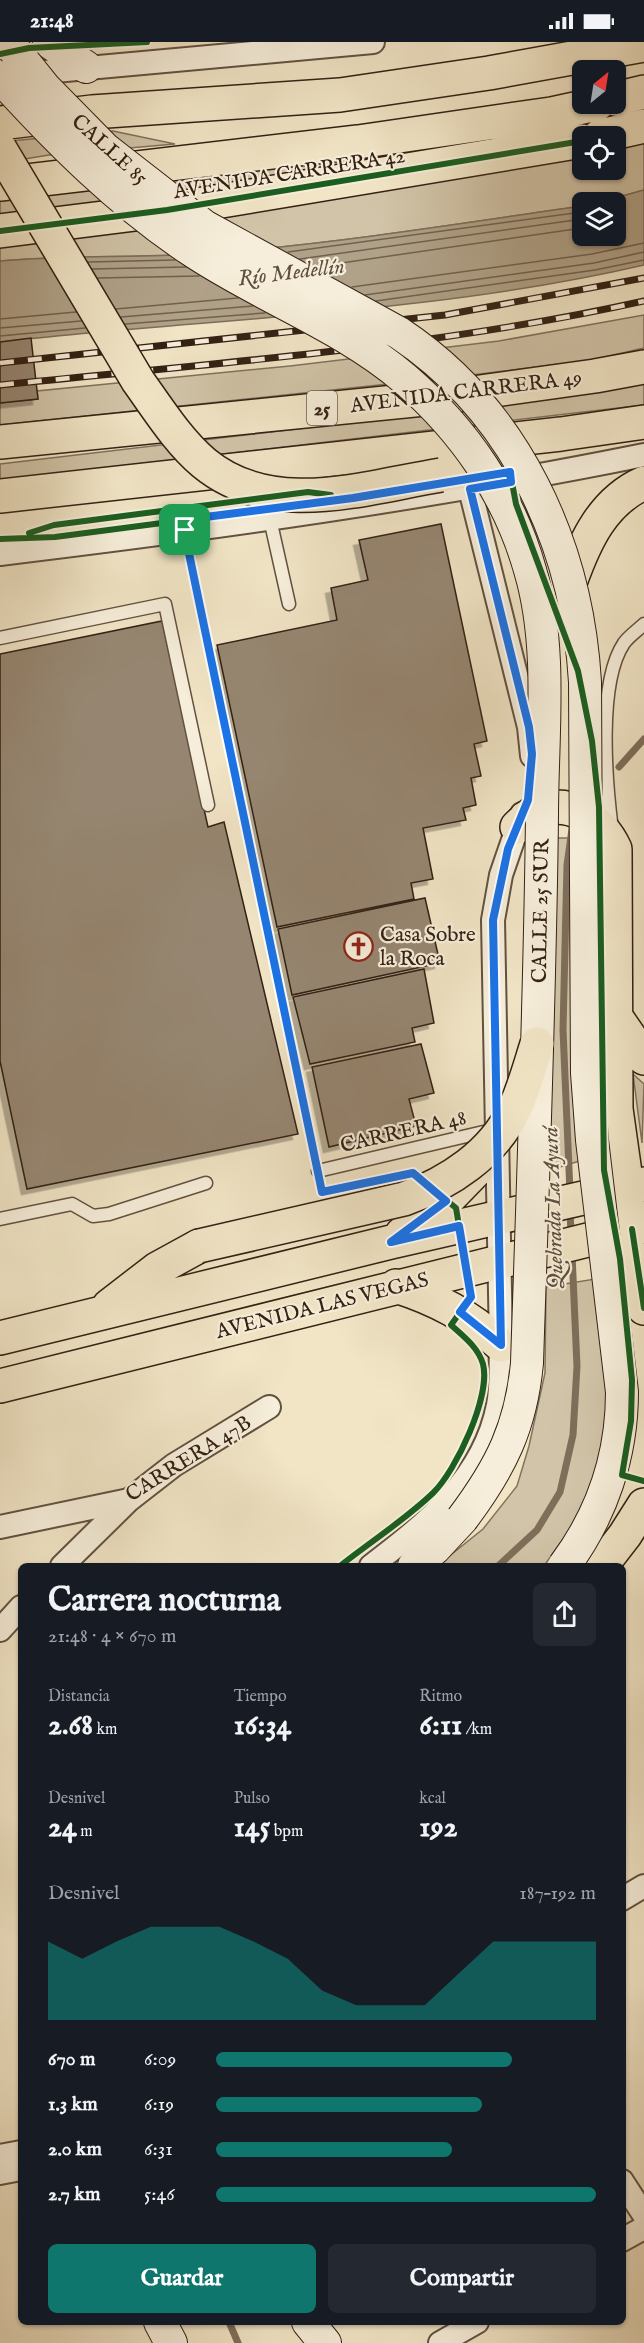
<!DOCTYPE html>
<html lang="es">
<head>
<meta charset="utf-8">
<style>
	:root { --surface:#171b24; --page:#242831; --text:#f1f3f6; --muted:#9ea1a6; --accent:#0f766e }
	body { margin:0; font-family:"IM FELL English",serif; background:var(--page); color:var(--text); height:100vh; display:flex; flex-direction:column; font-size:22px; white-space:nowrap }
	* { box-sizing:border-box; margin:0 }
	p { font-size:20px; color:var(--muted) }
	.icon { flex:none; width:33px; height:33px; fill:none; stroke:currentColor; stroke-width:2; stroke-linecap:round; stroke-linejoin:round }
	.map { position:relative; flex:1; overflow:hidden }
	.sheet { position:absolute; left:18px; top:1521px; width:608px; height:762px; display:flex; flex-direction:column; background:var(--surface); border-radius:9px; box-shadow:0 2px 4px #0004 }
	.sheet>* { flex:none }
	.needle { width:39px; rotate:30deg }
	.tools { position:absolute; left:572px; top:18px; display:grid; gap:12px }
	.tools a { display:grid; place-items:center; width:54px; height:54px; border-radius:9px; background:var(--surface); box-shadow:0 2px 4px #0004; font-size:30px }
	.pin { position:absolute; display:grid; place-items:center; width:51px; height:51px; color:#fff; margin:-26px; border-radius:12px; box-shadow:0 3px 9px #0006 }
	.round { display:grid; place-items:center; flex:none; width:63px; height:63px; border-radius:9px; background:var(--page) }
	.head { display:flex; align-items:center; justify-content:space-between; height:102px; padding:0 30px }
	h1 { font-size:33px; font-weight:800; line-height:45px }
	.figures { display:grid; grid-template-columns:repeat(3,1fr); gap:9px; height:102px; padding:6px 30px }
	.figures div { display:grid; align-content:center }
	.figures b { font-size:30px; font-weight:800 }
	.figures small { font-size:16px; font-weight:400 }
	.figures p { font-size:16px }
	.chart { height:168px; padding:12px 30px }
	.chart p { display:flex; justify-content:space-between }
	.chart svg { width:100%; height:108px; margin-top:6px; fill:var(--accent); opacity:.7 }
	.action { display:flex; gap:12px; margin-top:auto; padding:12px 30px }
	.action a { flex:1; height:69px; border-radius:9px; background:var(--accent); color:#fff; font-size:24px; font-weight:800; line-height:69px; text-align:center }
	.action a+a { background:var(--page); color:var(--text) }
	ul { padding:0 30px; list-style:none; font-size:20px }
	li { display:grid; grid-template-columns:96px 72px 1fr; align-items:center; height:45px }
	li i { height:15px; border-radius:8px; background:var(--accent) }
	.status { display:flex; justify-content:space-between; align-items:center; height:42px; padding:0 30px; background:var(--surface); direction:ltr }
	.status svg { height:16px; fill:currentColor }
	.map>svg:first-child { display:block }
	.green { fill:#d1c4a8; stroke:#82725e; stroke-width:1.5 }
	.water { fill:#b0a289; stroke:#7e6e5a; stroke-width:1.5 }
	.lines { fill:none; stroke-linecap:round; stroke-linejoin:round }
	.shore { stroke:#72614e; stroke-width:1.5 }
	.stream { stroke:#7e6e5a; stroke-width:7 }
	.building { fill:#968671; stroke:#332014; stroke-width:1.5; filter:url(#shadow) }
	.service-casing { stroke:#625140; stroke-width:15 }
	.minor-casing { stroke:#625140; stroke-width:26 }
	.secondary-casing { stroke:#332014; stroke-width:34 }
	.primary-casing { stroke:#332014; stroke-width:36 }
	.trunk-casing { stroke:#332014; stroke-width:36 }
	.service { stroke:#f6eeda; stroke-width:12 }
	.minor { stroke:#f6eeda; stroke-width:22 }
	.secondary { stroke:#f6eeda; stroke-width:32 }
	.primary { stroke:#f1e5c6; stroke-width:33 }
	.trunk { stroke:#f1e5c6; stroke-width:33 }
	.rail-casing { stroke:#332014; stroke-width:7 }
	.rail { stroke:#f6eeda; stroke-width:4.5; stroke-dasharray:14; stroke-linecap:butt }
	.secondary-bridge-casing { stroke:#332014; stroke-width:34; stroke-linecap:butt }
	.primary-bridge-casing { stroke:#332014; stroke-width:36; stroke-linecap:butt }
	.trunk-bridge-casing { stroke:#332014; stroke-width:36; stroke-linecap:butt }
	.secondary-bridge { stroke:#f6eeda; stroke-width:32 }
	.primary-bridge { stroke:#f1e5c6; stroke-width:33 }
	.trunk-bridge { stroke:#f1e5c6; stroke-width:33 }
	.cycleway-casing { stroke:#f6eeda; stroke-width:10 }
	.cycleway { stroke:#1b5e20; stroke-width:6 }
	.route-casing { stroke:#fff; stroke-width:12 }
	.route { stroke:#1a73e8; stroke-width:8 }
	.labels { text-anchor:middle; stroke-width:4.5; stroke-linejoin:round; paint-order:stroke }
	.shield { fill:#f6eeda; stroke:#6e5e4f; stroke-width:1.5 }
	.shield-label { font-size:20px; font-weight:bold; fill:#332014 }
	.street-label { font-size:21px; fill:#332014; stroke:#f6eeda }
	.poi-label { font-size:21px; fill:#332014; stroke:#f6eeda; text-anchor:start }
	.water-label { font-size:22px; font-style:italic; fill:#5f4e3d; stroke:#f6eeda }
</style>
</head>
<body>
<div class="status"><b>21:48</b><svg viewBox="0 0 49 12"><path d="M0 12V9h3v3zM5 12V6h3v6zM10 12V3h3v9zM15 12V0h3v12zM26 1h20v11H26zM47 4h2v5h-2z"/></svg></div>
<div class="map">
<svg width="644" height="2301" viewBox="0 0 644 2301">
	<defs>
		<filter id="shadow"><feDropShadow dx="-5.5" dy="5.5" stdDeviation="0" flood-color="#0004"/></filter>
	</defs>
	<rect width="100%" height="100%" fill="#f1e5c6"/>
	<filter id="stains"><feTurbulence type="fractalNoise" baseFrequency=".00333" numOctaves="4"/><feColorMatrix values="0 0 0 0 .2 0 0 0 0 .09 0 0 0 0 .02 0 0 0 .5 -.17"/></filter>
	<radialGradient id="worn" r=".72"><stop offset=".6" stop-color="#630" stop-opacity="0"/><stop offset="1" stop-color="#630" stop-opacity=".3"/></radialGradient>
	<path class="green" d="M 644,61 L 644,71 L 513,101 L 0,177 L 0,155 Z
		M 113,89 L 175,102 L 49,113 L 0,121 L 0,100 Z
		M 644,98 L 644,148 L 601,160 L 582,160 L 582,164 C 464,181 346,200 227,210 C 151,217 75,212 0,219 L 0,203 L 582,111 L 582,128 L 615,128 L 615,105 Z
		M 644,273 L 644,306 L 592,318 L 464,334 L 0,383 L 0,361 L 38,357 L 37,349 L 290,324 L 499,299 Z
		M 644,340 L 644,363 L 0,438 L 0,422 L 560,356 Z
		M 546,796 L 581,796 L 583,1118 L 547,1129 Z
		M 633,1032 L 644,1042 L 642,1101 Z
		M 595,1237 L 610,1372 L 600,1426 L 570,1487 L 544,1524 L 437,1524 L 483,1487 L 517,1444 L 529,1404 L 545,1331 L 546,1245 Z"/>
	<path class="water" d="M 644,148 L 644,223 C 433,272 214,276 0,300 L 0,219 C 75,212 151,217 227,210 C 346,200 464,181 582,164 L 582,194 L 615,194 L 615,160 L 601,160 Z"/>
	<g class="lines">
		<path class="shore" d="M 288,210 L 582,170
			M 300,217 L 582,177
			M 88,220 L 175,218
			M 314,225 L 582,186
			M 92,227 L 186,225
			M 98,236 L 199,234
			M 352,245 L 592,212 L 644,201
			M 365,253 L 594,221 L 644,210
			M 376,259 L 595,228 L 644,218
			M 116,267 L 238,256
			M 121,275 L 253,264
			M 0,277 L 76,270
			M 125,282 L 265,271
			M 0,286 L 81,279
			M 0,294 L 85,286"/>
		<path class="stream" d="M 619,725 L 644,697
			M 570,1150 L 563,988 L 567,823 L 572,787
			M 570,1167 L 571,1192
			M 498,1524 L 537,1488 L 560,1450 L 573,1393 L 577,1324 L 572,1212
			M 229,2280 L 238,2301"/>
	</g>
	<path class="building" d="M 31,296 L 38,357 L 0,361 L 0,300 Z
		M 441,482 L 487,699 L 474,702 L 481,734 L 471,736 L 476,763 L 463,766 L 466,778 L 423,786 L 433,837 L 411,841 L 414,857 L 277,885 L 217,603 L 337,578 L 331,546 L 368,538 L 359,498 Z
		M 162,579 L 208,785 L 224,780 L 298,1092 L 27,1147 L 0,1019 L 0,612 Z
		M 425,856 L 440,921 L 292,953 L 278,887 Z
		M 424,927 L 434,981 L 412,986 L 415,1000 L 310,1022 L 293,955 Z
		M 424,927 L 434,981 L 412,986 L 415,1000 L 310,1022 L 293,955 Z
		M 421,1002 L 434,1051 L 409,1057 L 416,1084 L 329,1105 L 312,1025 Z
		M 421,1002 L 434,1051 L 409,1057 L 416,1084 L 329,1105 L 312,1025 Z"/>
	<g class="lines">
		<defs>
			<path id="service" d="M 270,477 L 289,562
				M 0,596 L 165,562 L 208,763
				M 612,788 C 606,741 597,641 624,601 C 629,594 638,588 644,582
				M 318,1129 L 492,1088
				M 0,1177 L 72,1162 L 93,1174 L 109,1172 L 206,1141"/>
			<path id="minor" d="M 22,32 L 373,0
				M 470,447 L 529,685 L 532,714
				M 0,512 C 216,486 431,456 644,413
				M 0,1485 L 129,1458 L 174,1423 L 269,1365
				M 62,1524 L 129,1458
				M 371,1524 C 427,1481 484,1436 498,1363 C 502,1343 500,1323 501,1303 L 493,878 L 501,833 L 522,772
				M 0,1588 L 21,1565
				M 622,1857 L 644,1844
				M 0,2114 L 21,2110
				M 0,2131 L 21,2127
				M 622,2139 L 644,2173
				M 622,2198 L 644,2186
				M 440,2301 L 477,2280"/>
			<path id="secondary" d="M 49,0 L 86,25
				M 414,1524 L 435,1506 L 462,1477
				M 160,2280 L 171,2301
				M 308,2280 L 325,2301"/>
			<path id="primary" d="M 517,785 C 522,780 529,773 535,770 C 569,755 601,777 615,807 L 616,1067 L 644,1266
				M 618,978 L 644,1016
				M 402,1192 L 446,1159 L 483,1121
				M 396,1244 C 437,1257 469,1274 501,1303
				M 109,1264 L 157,1227 L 199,1204
				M 0,1296 L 391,1200 L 644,1142
				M 0,1344 L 644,1184
				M 601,1524 L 625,1493 L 644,1463"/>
			<path id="trunk" d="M 615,57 L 644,50
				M 0,81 L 92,70 L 340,53 L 489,31 L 644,3
				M 600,94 L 644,84
				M 0,142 L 358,100 L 551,72 L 597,62
				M 0,189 L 167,168 L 582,99
				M 0,400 L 444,355 L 595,334 L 644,325
				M 441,433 L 510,420
				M 0,454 L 561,392 L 644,380
				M 571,538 C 585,499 603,459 644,441"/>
		</defs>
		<use href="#service" class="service-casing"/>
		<use href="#minor" class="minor-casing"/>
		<use href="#secondary" class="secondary-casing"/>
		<use href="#primary" class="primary-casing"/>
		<use href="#trunk" class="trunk-casing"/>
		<use href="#service" class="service"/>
		<use href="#minor" class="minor"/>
		<use href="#secondary" class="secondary"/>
		<use href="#primary" class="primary"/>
		<use href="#trunk" class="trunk"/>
		<defs>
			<path id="rail" d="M 0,321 L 445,273 L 644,236
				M 0,343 C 215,321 433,306 644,259"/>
		</defs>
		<use href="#rail" class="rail-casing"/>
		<use href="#rail" class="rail"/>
		<defs>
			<path id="secondary-bridge" d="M 8,0 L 45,46 L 105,107 L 204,184 L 399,291 C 516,369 577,502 585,640 L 587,1031 L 592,1098 L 622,1350 C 622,1413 602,1473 564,1524
				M 0,35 C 58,99 121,162 194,210 C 262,255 343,284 405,337 C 464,388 509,453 530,528 C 553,605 542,694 542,773 C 540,956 533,1138 527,1321 C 521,1385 501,1425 462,1477"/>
			<path id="primary-bridge" d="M 199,1204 L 404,1157 C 449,1141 493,1112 514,1068 C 524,1047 530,1024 537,1002"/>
			<path id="trunk-bridge" d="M 0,107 L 138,339 C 158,367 178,399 204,421 C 272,477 362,446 441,433"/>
		</defs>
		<use href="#secondary-bridge" class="secondary-bridge-casing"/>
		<use href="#primary-bridge" class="primary-bridge-casing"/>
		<use href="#trunk-bridge" class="trunk-bridge-casing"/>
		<use href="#secondary-bridge" class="secondary-bridge"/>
		<use href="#primary-bridge" class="primary-bridge"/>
		<use href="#trunk-bridge" class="trunk-bridge"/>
		<defs>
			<path id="cycleway" d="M 0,12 L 29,6 L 147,0
				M 0,189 L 167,168 L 582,99
				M 180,466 L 322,1150 L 413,1131 L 456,1166 L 471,1255 L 451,1283 C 463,1294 478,1305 483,1322 C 491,1354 456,1429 433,1451 C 405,1478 370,1500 340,1524
				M 29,491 L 54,483 L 308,450 L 331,453
				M 0,497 L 55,495 L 353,456 L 510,430 L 516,462 L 578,629 L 592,699 L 599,765 L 604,1128 L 620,1217 L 632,1338 L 631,1379 L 622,1433 L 644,1439
				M 632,1187 L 644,1266"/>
		</defs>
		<use href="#cycleway" class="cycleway-casing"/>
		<use href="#cycleway" class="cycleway"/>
	</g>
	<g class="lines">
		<defs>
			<path id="route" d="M 510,430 L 511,440 L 470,447 L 529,685 L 532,712 L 528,758 L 508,807 L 493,878 L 501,1303 L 460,1270 L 471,1255 L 459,1184 L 391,1200 L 446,1159 L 413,1131 L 322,1150 L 182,478 L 353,456 Z"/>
		</defs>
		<use href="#route" class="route-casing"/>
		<use href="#route" class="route"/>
	</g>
	<defs>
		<symbol id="church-ring" viewBox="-11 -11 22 22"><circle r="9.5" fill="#f6eeda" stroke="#8f2418" stroke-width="1.5"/><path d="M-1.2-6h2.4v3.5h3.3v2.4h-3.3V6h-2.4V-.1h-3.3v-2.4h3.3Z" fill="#8f2418"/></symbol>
	</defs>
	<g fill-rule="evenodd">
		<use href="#church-ring" x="342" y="888" width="33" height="33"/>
	</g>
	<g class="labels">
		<rect class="shield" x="307" y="349" width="30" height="34" rx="4.5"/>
		<g class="shield-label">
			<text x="322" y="373">25</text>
		</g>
		<g class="street-label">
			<text transform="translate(110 107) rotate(42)" y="7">CALLE 85</text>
			<text transform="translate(289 131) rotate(-9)" y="7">AVENIDA CARRERA 42</text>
			<text transform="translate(466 349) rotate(-7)" y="7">AVENIDA CARRERA 49</text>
			<text transform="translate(540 869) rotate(-89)" y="7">CALLE 25 SUR</text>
			<text transform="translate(403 1089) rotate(-13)" y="7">CARRERA 48</text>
			<text transform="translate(322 1263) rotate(-14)" y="7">AVENIDA LAS VEGAS</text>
			<text transform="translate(188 1416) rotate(-32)" y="7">CARRERA 47B</text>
		</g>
		<g class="poi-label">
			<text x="380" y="899">Casa Sobre<tspan x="380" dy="24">la Roca</tspan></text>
		</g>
		<g class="water-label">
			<text transform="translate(291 229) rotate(-7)" y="8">Río Medellín</text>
			<text transform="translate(552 1166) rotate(-92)" y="8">Quebrada La Ayurá</text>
		</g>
	</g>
	<rect width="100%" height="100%" filter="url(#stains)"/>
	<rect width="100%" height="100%" fill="url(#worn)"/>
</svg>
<div class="tools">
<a><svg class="needle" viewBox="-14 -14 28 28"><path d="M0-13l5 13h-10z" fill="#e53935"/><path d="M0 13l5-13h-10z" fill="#9ea1a6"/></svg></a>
<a><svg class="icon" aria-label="locate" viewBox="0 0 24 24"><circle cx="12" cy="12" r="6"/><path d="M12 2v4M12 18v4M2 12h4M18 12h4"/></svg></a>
<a><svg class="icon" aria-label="layers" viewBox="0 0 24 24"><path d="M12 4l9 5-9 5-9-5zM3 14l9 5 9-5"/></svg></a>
</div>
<div class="pin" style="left:185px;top:488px;background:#1e9e55"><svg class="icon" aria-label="arrive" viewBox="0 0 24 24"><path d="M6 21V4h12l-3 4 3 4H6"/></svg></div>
<section class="sheet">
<div class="head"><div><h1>Carrera nocturna</h1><p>21:48 · 4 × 670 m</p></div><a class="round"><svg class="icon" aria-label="share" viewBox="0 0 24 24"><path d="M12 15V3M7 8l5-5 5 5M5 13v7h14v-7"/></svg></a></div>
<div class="figures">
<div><p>Distancia</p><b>2.68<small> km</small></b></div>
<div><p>Tiempo</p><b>16:34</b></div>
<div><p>Ritmo</p><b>6:11<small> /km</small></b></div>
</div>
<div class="figures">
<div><p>Desnivel</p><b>24<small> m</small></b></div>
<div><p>Pulso</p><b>145<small> bpm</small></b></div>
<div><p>kcal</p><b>192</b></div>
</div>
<div class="chart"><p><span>Desnivel</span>187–192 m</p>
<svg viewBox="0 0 160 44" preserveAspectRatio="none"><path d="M0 44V12L10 19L20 12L30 6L40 6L50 6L60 12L70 19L80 32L90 38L100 38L110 38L120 25L130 12L140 12L150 12L160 12V44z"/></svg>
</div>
<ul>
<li><b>670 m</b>6:09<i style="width:78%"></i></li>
<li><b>1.3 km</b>6:19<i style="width:70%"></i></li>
<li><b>2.0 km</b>6:31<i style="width:62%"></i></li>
<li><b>2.7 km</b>5:46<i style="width:100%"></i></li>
</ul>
<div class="action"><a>Guardar</a><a>Compartir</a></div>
</section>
</div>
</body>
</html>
